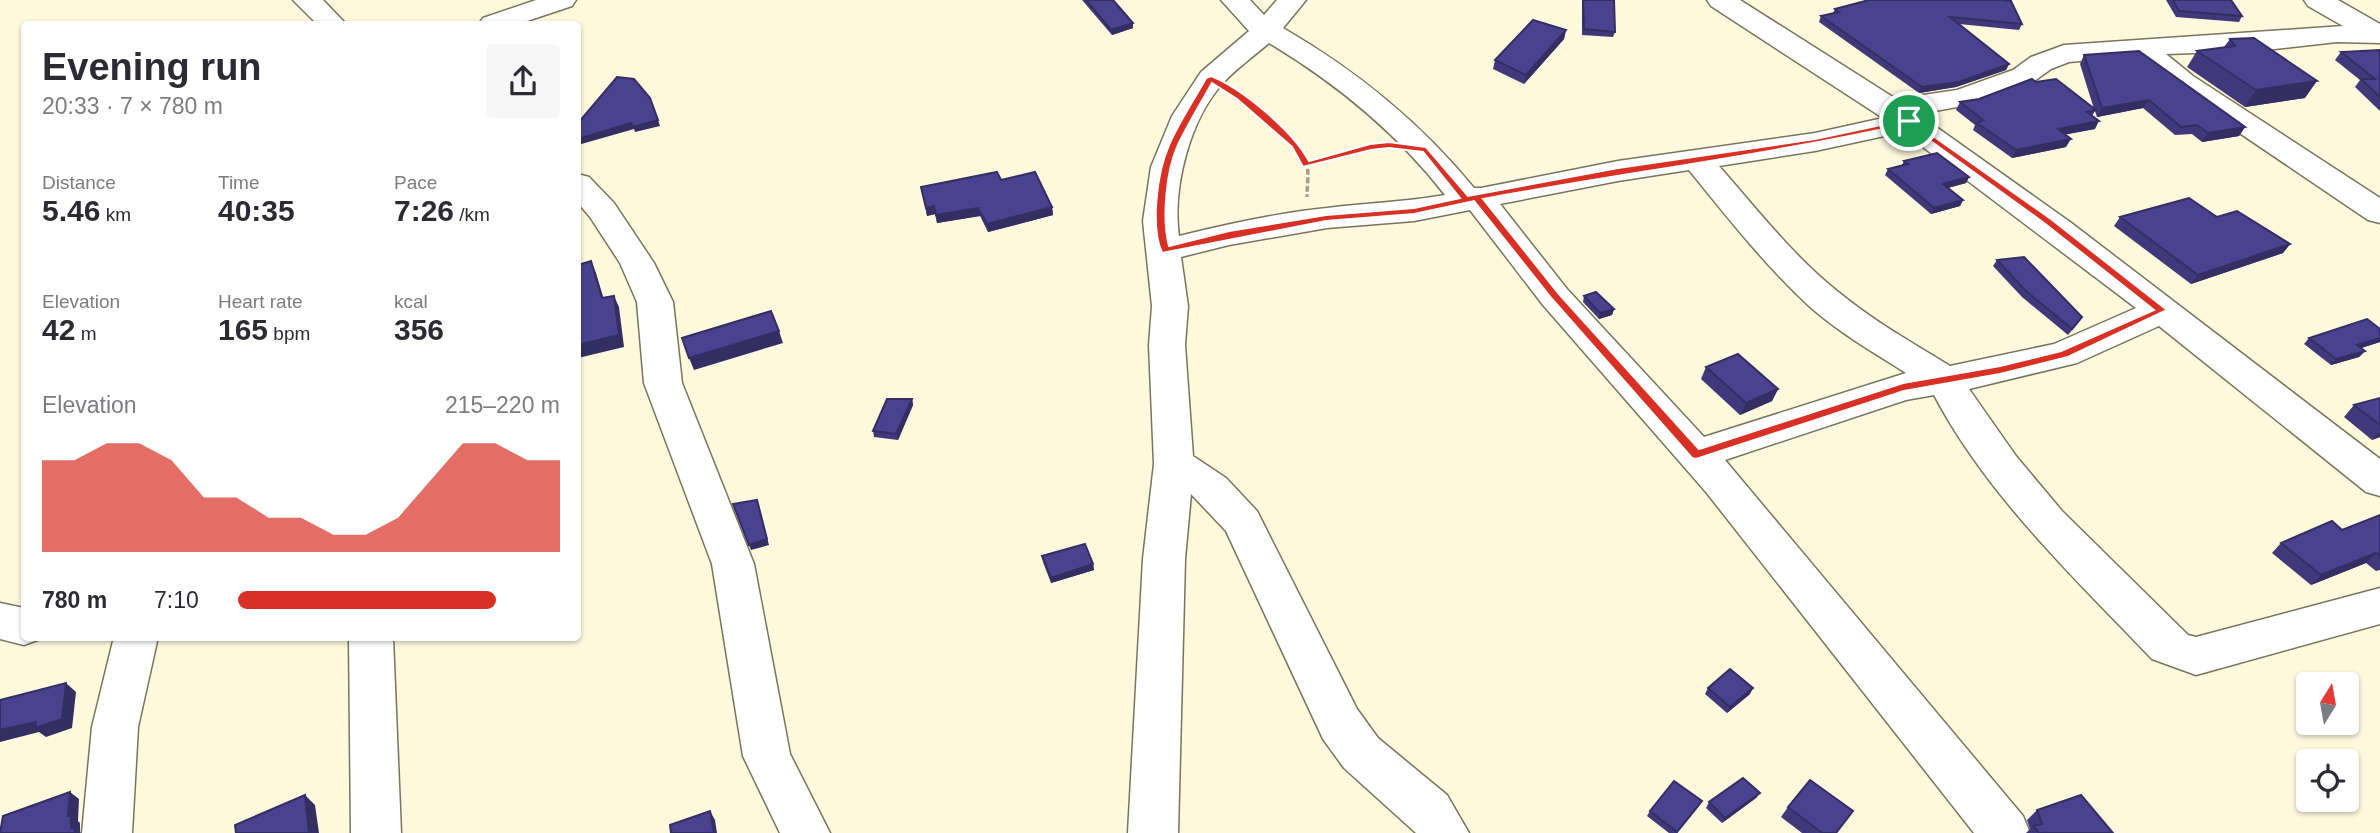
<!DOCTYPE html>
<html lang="en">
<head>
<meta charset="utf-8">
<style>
	:root { --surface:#fff; --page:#f7f7f7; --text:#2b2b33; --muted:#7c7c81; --accent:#d93025 }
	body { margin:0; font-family:Arial,sans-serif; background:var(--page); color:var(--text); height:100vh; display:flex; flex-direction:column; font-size:26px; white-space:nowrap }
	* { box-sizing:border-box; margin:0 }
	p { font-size:23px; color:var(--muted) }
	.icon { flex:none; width:38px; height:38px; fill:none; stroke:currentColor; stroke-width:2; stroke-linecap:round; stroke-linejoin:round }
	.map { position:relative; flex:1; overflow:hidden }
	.drawer { position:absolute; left:21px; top:21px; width:560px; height:620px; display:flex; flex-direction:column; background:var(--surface); border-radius:7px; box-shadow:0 2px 5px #0004 }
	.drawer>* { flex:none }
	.needle { width:46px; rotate:11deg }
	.tools { position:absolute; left:2296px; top:672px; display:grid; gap:14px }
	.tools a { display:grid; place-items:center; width:63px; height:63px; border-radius:7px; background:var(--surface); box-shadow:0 2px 5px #0004; font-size:35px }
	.pin { position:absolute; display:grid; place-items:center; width:60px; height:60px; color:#fff; margin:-30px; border:4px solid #fff; border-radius:50%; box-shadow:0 2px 7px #0007 }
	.round { display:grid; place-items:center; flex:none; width:74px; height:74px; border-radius:7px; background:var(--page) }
	.head { display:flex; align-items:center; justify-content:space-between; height:119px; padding:0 21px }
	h1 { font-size:38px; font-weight:600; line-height:52px }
	.stats { display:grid; grid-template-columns:repeat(3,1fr); gap:10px; height:119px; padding:7px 21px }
	.stats div { display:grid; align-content:center }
	.stats b { font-size:30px; font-weight:600 }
	.stats small { font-size:19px; font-weight:400 }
	.stats p { font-size:19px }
	.chart { height:196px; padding:14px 21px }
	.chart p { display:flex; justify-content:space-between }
	.chart svg { width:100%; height:126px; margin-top:7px; fill:var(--accent); opacity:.7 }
	ul { padding:0 21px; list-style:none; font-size:23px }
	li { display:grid; grid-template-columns:112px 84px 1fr; align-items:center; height:52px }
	li i { height:18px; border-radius:9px; background:var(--accent) }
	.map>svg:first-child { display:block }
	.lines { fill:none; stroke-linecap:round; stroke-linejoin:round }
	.minor-casing { stroke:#7a745c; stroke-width:3 }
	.path { stroke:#a49f8b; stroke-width:3.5; stroke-dasharray:6 2.5; stroke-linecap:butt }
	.minor { fill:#fff; fill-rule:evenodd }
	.wall { fill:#40387a }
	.shaded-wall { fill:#342e63 }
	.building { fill:#4b418e; stroke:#342e63; stroke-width:2 }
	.route { fill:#d93025; stroke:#fff; stroke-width:2; fill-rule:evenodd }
</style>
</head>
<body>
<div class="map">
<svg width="2380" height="833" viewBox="0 0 2380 833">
	<rect width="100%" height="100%" fill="#fef8dd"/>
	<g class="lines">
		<defs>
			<path id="minor" d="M 293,0 L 323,0 L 346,24 L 317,24 Z
				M 536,0 L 576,0 L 572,6 L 518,24 L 479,24 L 483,18 Z
				M 1221,0 L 1250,0 L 1264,15 L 1277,0 L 1306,0 L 1283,28 C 1357,71 1420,122 1474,188 L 1481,188 L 1618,161 L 1815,133 L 1883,118 L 1711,6 L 1707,0 L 1740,0 L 1896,99 L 1957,90 L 2013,70 L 2031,57 L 2064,45 L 2343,26 L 2308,6 L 2304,0 L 2338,0 L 2380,24 L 2380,43 L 2337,42 L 2257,51 L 2166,54 L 2193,76 L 2380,198 L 2380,223 L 2368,220 L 2173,88 L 2134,56 L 2069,62 L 2051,69 L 2033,82 L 1974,104 L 1918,114 L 2070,222 L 2380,459 L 2380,496 L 2366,492 L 2159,326 L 2077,363 L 1969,389 L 2016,456 L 2062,511 L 2188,635 L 2196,637 L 2380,588 L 2380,624 L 2196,675 L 2152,659 C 2074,577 1988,497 1934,395 L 1906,400 L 1725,460 L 2023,816 L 2030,833 L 1974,833 L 1706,492 L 1543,305 L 1470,210 L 1414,221 L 1327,228 L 1229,245 L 1181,257 L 1188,306 L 1185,345 L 1193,456 L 1226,478 L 1257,511 L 1357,709 L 1378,738 L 1447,795 L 1469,833 L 1416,833 L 1344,768 L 1323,739 L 1226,531 L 1191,494 L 1185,559 L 1178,833 L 1128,833 L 1143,559 L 1154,464 L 1149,345 L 1152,306 L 1143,221 L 1151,167 L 1172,116 L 1201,72 L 1249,31 ZM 1269,43 C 1337,84 1396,132 1445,195 C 1406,202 1367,203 1327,208 C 1277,213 1227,224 1179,236 C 1172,188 1190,118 1224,82 C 1237,68 1254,56 1269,43 ZM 1903,132 L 2136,308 L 2054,344 L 1950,366 C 1911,342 1872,320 1837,291 C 1793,256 1756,208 1719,166 L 1815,151 ZM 1689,170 C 1727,217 1765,265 1809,306 C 1838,332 1873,352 1906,373 L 1704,437 L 1567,289 L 1500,204 L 1618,181 Z
				M 578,174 L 589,177 L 614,203 L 654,263 L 673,302 L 682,383 L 754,564 L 790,754 L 830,833 L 780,833 L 743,756 L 712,564 L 644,383 L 637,302 L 620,263 L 590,217 L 578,203 Z
				M 0,603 L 24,608 L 24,637 L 41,637 L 40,639 L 24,645 L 0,639 Z
				M 114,637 L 158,637 L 138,727 L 132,833 L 82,833 L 92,727 Z
				M 349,637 L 393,637 L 401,833 L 351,833 Z"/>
		</defs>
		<use href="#minor" class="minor-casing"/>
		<path class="path" d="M 1232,92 C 1254,107 1300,137 1307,164 C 1309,175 1307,186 1307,197
			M 1306,165 L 1383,146"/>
		<use href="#minor" class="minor"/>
	</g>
	<path class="wall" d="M 1082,0 L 1113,0 L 1133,23 L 1133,28 L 1112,35 Z
		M 1582,0 L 1614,0 L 1615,32 L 1613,37 L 1582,35 Z
		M 1869,0 L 2022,24 L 2019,30 L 1959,24 L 2009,64 L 2006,70 L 1956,87 L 1919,93 L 1819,22 L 1821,16 L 1833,13 L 1835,9 Z
		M 2166,0 L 2231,0 L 2242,16 L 2239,22 L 2176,17 Z
		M 1566,30 L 1564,39 L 1524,84 L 1493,69 L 1495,60 Z
		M 2230,39 L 2305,98 L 2245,107 L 2187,67 L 2197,51 L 2224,47 Z
		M 2380,50 L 2380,111 L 2355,87 L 2360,80 L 2335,60 L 2341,52 Z
		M 2084,55 L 2245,127 L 2239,136 L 2202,142 L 2192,134 L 2175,135 L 2143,108 L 2097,117 L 2095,111 L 2092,116 L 2095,129 L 2065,134 L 2066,147 L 2012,158 L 1973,130 L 1975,125 L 1956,110 L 1960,102 L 1979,99 L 2036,82 L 2094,109 L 2080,64 Z
		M 1904,161 L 1969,177 L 1966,183 L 1948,188 L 1963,200 L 1960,206 L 1931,214 L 1885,175 L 1888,169 L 1902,165 Z
		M 1001,180 L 1052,207 L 1053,215 L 988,232 L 980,216 L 937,223 L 935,214 L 927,216 L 921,187 Z
		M 2120,217 L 2217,217 L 2290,244 L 2283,253 L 2191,284 L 2114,226 Z
		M 1997,260 L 2078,323 L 2068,335 L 2022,297 L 1993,266 Z
		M 1584,296 L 1614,309 L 1612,315 L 1599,319 L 1583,302 Z
		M 2380,329 L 2380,342 L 2361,348 L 2365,351 L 2359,357 L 2331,365 L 2304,344 L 2309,338 Z
		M 1706,367 L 1778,389 L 1772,401 L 1740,415 L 1701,379 Z
		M 2380,398 L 2380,437 L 2372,440 L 2344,417 L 2354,405 Z
		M 912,399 L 913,405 L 898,440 L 874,437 L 873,431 Z
		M 2380,515 L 2380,570 L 2376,571 L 2366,563 L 2311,585 L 2272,553 L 2281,543 L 2342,530 Z
		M 1042,556 L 1093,564 L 1094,570 L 1051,583 L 1043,562 Z
		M 1708,688 L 1750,694 L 1727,713 L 1705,694 Z
		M 1760,793 L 1756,798 L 1722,823 L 1706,808 L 1709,802 Z
		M 1699,806 L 1677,833 L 1669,833 L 1647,816 L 1650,811 Z
		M 1788,807 L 1836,833 L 1802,833 L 1781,817 Z
		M 2037,810 L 2113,833 L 2026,833 L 2030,829 L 2027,820 Z"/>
	<path class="shaded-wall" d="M 1133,23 L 1133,28 L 1112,35 L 1111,30 Z
		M 1566,30 L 1564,39 L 1524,84 L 1526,75 Z
		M 2009,64 L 2006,70 L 1956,87 L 1919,93 L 1922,87 Z
		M 2317,81 L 2305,98 L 2245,107 L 2256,90 Z
		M 2149,100 L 2143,108 L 2097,117 L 2102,108 Z
		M 658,120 L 660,126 L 635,132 L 634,129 L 578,145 L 578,139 L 631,123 Z
		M 2099,121 L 2095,129 L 2053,137 L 2058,129 Z
		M 2245,127 L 2239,136 L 2202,142 L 2208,133 Z
		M 2071,139 L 2066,147 L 2012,158 L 2016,150 Z
		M 1969,177 L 1966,183 L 1940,190 L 1943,184 Z
		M 1963,200 L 1960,206 L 1931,214 L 1934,208 Z
		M 934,206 L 935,214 L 927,216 L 926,208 Z
		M 1052,207 L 1053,215 L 988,232 L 987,224 Z
		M 978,208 L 980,216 L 937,223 L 936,215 Z
		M 2290,244 L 2283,253 L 2191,284 L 2198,275 Z
		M 591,261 L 596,273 L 607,310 L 602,298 Z
		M 614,296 L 619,307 L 624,347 L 578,358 L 578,345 Z
		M 1614,309 L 1612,315 L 1599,319 L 1600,313 Z
		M 779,331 L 783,343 L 694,370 L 689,358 Z
		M 2380,338 L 2380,342 L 2352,351 L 2357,345 Z
		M 2365,351 L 2359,357 L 2331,365 L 2336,359 Z
		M 1778,389 L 1772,401 L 1740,415 L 1746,403 Z
		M 912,399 L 913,405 L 898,440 L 896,434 Z
		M 2380,432 L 2380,437 L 2372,440 Z
		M 757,500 L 769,545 L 751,550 L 749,545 Z
		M 2376,553 L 2366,563 L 2311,585 L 2321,575 Z
		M 1093,564 L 1094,570 L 1051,583 L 1051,578 Z
		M 66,683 L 76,692 L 72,728 L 46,737 L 39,732 L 0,742 L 0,730 Z
		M 1753,688 L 1750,694 L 1727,713 L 1730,707 Z
		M 70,792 L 79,799 L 78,821 L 80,823 L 80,832 L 81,833 L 75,833 L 71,828 L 68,816 Z
		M 1760,793 L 1756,798 L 1722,823 L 1725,818 Z
		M 305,795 L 315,805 L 319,833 L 309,833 Z
		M 710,811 L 715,820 L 717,833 L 714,833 Z"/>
	<path class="building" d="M 1086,0 L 1113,0 L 1133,23 L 1111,30 Z
		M 1583,0 L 1614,0 L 1615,32 L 1584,29 Z
		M 1869,0 L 2001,0 L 2011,1 L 2022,24 L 1950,17 L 2009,64 L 1959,82 L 1922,87 L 1821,16 L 1839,12 L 1835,9 Z
		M 2173,0 L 2231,0 L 2242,16 L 2179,11 Z
		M 1533,20 L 1566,30 L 1526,75 L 1495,60 Z
		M 2254,38 L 2317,81 L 2256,90 L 2197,51 L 2235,46 L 2230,39 Z
		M 2380,50 L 2380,97 L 2361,79 L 2375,79 L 2341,52 Z
		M 2139,51 L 2245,127 L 2208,133 L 2197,125 L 2181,127 L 2149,100 L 2102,108 L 2084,55 Z
		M 617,77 L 634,79 L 650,98 L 658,120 L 633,127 L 631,123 L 578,139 L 578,123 Z
		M 2032,79 L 2036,82 L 2056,79 L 2096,110 L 2087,112 L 2099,121 L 2058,129 L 2071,139 L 2016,150 L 1977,123 L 1983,120 L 1960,102 L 1979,99 Z
		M 1937,153 L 1969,177 L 1943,184 L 1963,200 L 1934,208 L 1888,169 L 1908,164 L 1904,161 Z
		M 997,172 L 1001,180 L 1035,172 L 1052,207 L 987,224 L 978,208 L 936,215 L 934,206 L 926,208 L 921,187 Z
		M 2189,198 L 2217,217 L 2237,211 L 2290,244 L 2198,275 L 2120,217 Z
		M 2024,257 L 2082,317 L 2072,329 L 2026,291 L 1997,260 Z
		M 591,261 L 602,298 L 614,296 L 619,335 L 578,345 L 578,265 Z
		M 1596,292 L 1614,309 L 1600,313 L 1584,296 Z
		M 771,311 L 779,331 L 689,358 L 682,338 Z
		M 2367,319 L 2380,329 L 2380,338 L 2357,345 L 2365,351 L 2336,359 L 2309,338 Z
		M 1738,354 L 1778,389 L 1746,403 L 1706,367 Z
		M 2380,398 L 2380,425 L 2354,405 Z
		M 887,399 L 912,399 L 896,434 L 873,431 Z
		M 757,500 L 767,539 L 749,545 L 733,504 Z
		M 2380,515 L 2380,556 L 2376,553 L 2321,575 L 2281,543 L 2332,521 L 2342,530 Z
		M 1085,544 L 1093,564 L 1051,578 L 1042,556 Z
		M 1730,669 L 1753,688 L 1730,707 L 1708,688 Z
		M 66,683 L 62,719 L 35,728 L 36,722 L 0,730 L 0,700 Z
		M 1743,778 L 1760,793 L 1725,818 L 1709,802 Z
		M 1810,780 L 1853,811 L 1836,833 L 1822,833 L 1788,807 Z
		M 1674,781 L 1702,801 L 1677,832 L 1650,811 Z
		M 70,792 L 68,816 L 71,816 L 71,828 L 75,829 L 75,833 L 0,833 L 3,816 Z
		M 305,795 L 309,833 L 236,833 L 235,825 Z
		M 2081,795 L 2113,833 L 2039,833 L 2033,826 L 2042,824 L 2037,810 Z
		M 710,811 L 714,833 L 671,833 L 670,825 Z"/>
	<path class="route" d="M 1211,76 C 1242,88 1293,131 1309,161 L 1370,144 L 1389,142 L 1426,147 L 1468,196 L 1618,168 L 1815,139 L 1909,119 L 2051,219 L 2167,310 L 2068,357 L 2000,374 L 1904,391 L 1696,459 L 1692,458 L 1552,299 L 1474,201 L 1414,214 L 1326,221 L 1162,253 C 1150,226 1157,172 1169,145 C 1179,122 1194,100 1206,78 ZM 1212,83 L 1237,99 L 1292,147 L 1303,167 L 1371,150 L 1389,148 L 1423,152 L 1460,198 L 1414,208 L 1326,215 L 1229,231 L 1169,246 C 1162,219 1166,171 1178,145 C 1188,124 1201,103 1212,83 ZM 1907,124 L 2044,223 L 2154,310 L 2061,351 L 2000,366 L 1903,383 L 1699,449 L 1559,294 L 1483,199 C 1624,173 1767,155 1907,124 Z"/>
</svg>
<div class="tools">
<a><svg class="needle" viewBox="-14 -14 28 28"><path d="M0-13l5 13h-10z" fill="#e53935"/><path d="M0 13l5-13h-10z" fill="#7c7c81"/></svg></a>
<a><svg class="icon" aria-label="locate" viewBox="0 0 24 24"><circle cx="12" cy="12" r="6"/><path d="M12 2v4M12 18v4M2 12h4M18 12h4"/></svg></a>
</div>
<div class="pin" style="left:1909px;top:121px;background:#1e9e55"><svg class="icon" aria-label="arrive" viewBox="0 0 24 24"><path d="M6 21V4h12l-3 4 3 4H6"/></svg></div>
<section class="drawer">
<div class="head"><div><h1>Evening run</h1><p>20:33 · 7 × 780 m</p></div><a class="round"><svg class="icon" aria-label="share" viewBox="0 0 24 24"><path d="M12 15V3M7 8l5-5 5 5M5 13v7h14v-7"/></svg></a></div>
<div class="stats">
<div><p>Distance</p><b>5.46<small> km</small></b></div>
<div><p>Time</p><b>40:35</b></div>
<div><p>Pace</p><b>7:26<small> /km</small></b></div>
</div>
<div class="stats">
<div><p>Elevation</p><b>42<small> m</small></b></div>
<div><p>Heart rate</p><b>165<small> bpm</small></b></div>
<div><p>kcal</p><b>356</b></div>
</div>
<div class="chart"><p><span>Elevation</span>215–220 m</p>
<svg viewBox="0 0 160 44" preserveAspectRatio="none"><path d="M0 44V12L10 12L20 6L30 6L40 12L50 25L60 25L70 32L80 32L90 38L100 38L110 32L120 19L130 6L140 6L150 12L160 12V44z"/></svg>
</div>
<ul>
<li><b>780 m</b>7:10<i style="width:80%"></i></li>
</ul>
</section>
</div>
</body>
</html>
